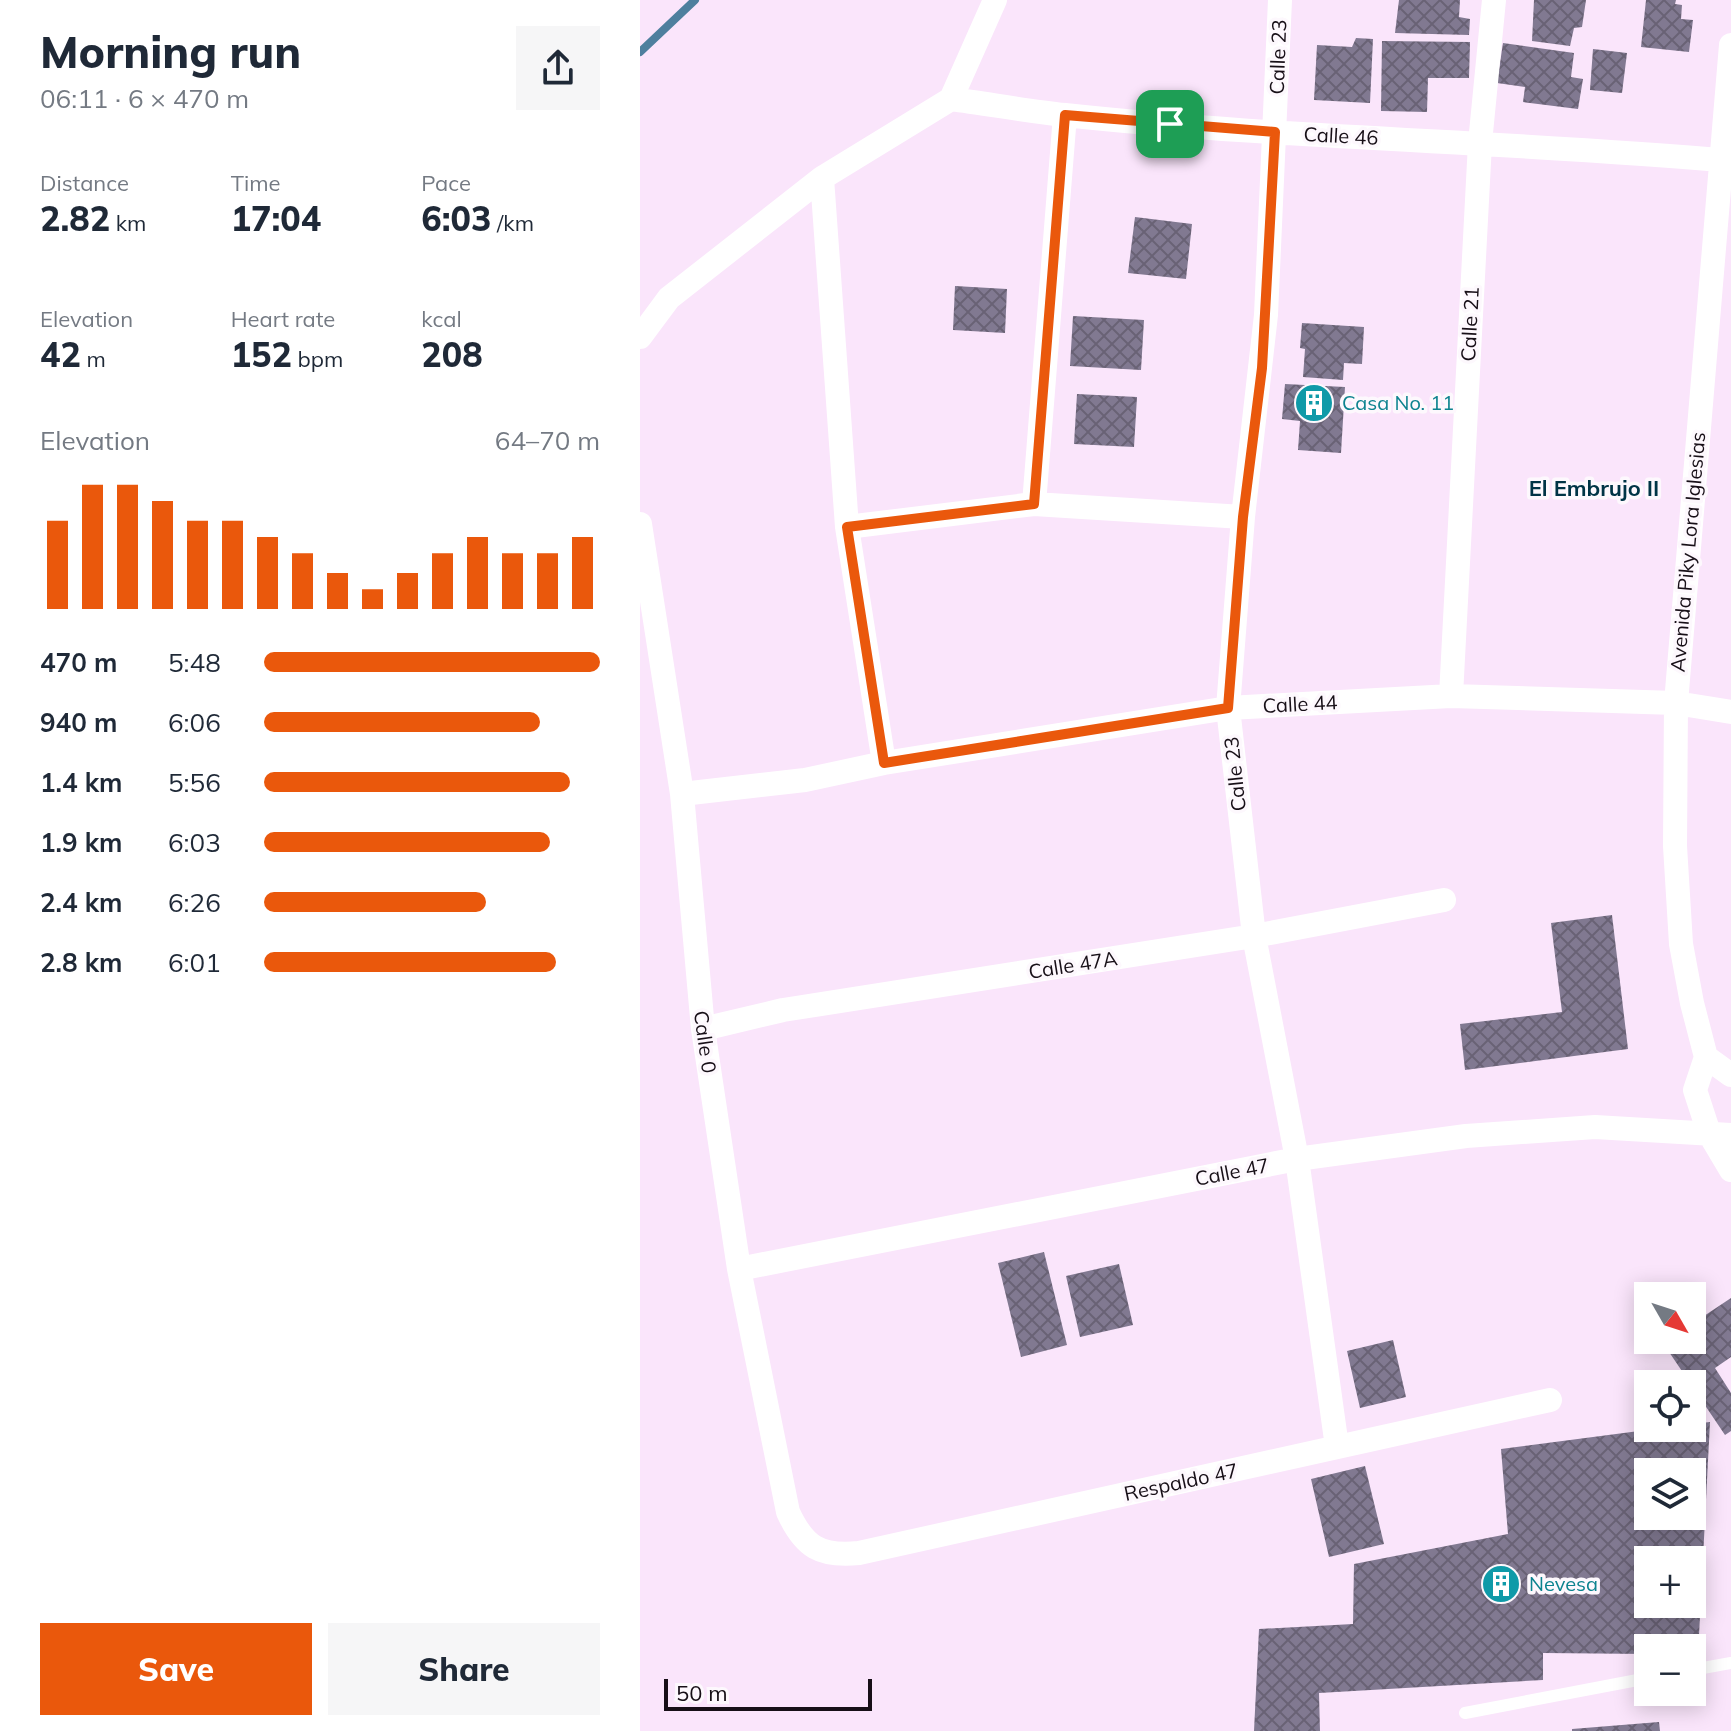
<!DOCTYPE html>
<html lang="en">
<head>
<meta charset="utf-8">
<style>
	:root { --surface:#fff; --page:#f6f6f7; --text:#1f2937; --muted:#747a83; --accent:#ea580c }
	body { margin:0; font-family:Mulish,sans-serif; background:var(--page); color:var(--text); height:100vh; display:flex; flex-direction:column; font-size:30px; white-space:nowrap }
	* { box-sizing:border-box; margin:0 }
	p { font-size:26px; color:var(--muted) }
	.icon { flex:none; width:44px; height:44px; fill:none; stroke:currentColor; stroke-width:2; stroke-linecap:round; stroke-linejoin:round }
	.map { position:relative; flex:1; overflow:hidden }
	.sheet { display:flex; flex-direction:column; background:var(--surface); width:640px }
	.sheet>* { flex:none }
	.needle { width:52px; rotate:129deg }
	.fabs { position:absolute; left:994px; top:1282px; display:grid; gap:16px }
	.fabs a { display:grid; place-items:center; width:72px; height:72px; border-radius:0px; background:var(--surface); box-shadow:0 4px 20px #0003; font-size:40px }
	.scale { position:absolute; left:24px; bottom:20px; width:208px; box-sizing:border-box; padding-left:8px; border:4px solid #170f17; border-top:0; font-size:22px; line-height:28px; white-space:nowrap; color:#170f17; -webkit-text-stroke:6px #fdf8fd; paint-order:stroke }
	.pin { position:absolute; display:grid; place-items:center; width:68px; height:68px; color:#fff; margin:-34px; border-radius:16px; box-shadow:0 4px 12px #0006 }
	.round { display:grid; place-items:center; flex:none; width:84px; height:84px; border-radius:0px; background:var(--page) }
	.summary { display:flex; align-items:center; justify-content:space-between; height:136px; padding:0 40px }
	h1 { font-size:44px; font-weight:800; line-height:60px }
	.stats { display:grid; grid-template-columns:repeat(3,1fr); gap:12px; height:136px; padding:8px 40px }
	.stats div { display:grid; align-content:center }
	.stats b { font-size:34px; font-weight:800 }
	.stats small { font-size:22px; font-weight:400 }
	.stats p { font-size:22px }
	.chart { height:224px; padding:16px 40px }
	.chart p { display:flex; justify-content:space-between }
	.chart svg { width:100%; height:144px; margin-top:8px; stroke:var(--accent); stroke-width:6 }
	.primary-button { display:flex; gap:16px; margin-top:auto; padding:16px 40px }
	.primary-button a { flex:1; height:92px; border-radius:0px; background:var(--accent); color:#fff; font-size:32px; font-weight:800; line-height:92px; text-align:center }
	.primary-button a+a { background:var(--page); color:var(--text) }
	ul { padding:0 40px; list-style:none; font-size:26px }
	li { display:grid; grid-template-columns:128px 96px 1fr; align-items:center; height:60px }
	li i { height:20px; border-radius:10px; background:var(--accent) }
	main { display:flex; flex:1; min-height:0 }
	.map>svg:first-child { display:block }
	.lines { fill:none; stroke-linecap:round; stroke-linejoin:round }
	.stream { stroke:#4e7f9e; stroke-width:8 }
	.building { fill:url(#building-cross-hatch); fill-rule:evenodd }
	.service { stroke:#fff; stroke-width:12 }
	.minor { stroke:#fff; stroke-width:24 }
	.route-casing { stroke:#fff; stroke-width:16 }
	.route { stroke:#ea580c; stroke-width:10 }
	.labels { text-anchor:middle; stroke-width:7; stroke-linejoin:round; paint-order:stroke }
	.street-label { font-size:20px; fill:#170f17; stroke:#fdf8fd }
	.culture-label { font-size:20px; fill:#0d838f; stroke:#fdf8fd; text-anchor:start }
	.neighbourhood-label { font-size:22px; font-weight:bold; fill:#003446; stroke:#fdf8fd }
</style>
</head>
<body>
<main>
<section class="sheet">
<div class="summary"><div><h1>Morning run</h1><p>06:11 · 6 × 470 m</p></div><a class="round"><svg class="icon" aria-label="share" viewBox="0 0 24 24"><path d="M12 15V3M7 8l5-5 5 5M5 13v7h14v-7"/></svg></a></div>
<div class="stats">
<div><p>Distance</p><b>2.82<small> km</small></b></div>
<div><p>Time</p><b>17:04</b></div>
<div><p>Pace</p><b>6:03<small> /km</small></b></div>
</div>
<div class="stats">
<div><p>Elevation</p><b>42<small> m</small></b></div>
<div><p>Heart rate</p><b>152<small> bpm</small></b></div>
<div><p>kcal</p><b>208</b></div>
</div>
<div class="chart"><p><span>Elevation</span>64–70 m</p>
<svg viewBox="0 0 160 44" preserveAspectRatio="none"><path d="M5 44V17M15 44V6M25 44V6M35 44V11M45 44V17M55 44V17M65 44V22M75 44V27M85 44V33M95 44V38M105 44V33M115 44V27M125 44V22M135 44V27M145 44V27M155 44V22"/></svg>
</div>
<ul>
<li><b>470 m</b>5:48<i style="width:100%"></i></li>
<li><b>940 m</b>6:06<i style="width:82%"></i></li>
<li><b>1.4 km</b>5:56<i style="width:91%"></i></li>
<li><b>1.9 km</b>6:03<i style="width:85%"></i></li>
<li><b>2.4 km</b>6:26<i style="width:66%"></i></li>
<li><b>2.8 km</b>6:01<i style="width:87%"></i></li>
</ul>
<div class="primary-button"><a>Save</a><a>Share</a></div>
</section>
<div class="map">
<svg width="1091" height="1731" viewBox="0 0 1091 1731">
	<defs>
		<pattern id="building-cross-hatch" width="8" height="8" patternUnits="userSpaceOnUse" patternTransform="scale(2)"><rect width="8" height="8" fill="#817991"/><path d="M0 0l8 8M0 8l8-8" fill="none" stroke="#696275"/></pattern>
	</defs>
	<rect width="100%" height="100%" fill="#fae5fb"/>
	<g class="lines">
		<path class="stream" d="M 0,52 L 55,0"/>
	</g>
	<path class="building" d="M 759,0 L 820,0 L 819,17 L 830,19 L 829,35 L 755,33 Z
		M 894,0 L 946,0 L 942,27 L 934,28 L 930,46 L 892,41 Z
		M 1006,0 L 1036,0 L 1035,4 L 1042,5 L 1041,19 L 1053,20 L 1049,52 L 1001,47 Z
		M 716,38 L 733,39 L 730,103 L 674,100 L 677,45 L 712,47 Z
		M 742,41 L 830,42 L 829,78 L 788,78 L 787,112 L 741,111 Z
		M 863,43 L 934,53 L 931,77 L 943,79 L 938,109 L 883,102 L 885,87 L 857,83 Z
		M 953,49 L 987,53 L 982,93 L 950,90 Z
		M 495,217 L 552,224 L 546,279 L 488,273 Z
		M 315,286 L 367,289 L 365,333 L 313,330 Z
		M 433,316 L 504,320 L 501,370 L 430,366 Z
		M 662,323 L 724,327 L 722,364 L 704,363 L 703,380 L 663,377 L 665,349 L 660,348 Z
		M 645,384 L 705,387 L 701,453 L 658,450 L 660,421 L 642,419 Z
		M 437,394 L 497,397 L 494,447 L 434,444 Z
		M 972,915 L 988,1049 L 825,1070 L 820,1024 L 922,1012 L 911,923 Z
		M 404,1252 L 427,1345 L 381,1357 L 358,1263 Z
		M 479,1264 L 493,1325 L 440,1337 L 426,1276 Z
		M 1091,1298 L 1091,1357 L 1075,1368 L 1091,1393 L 1091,1431 L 1085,1435 L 1023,1343 L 1028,1340 L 1052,1340 L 1052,1324 Z
		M 753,1340 L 766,1397 L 720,1408 L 707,1351 Z
		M 1070,1422 L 1058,1655 L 1052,1655 L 1052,1648 L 1008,1648 L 1008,1654 L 903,1653 L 903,1680 L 679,1693 L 680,1731 L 614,1731 L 619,1629 L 713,1624 L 714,1564 L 868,1534 L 861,1449 L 1022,1428 L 1052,1428 L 1052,1424 ZM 1008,1472 L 1052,1472 L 1052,1516 L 1008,1516 ZM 1008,1560 L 1052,1560 L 1052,1604 L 1008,1604 Z
		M 725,1466 L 744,1544 L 689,1557 L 671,1479 Z
		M 1019,1722 L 1020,1731 L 932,1731 L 932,1729 Z"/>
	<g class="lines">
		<path class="service" d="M 1052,1670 L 1091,1663
			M 825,1713 L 1008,1678"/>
		<path class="minor" d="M 640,0 L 626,315 L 603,517 L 588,708 L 614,936 L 657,1159 L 697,1447
			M 1091,45 L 1036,703 L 1035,846 L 1041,944 L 1052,1003 L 1066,1057 L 1055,1090 L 1069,1133 L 1091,1170
			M 311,99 C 349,104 387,111 425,115 C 646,139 870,141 1091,161
			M 182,178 L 207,527 L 244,763
			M 0,337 L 29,298 L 182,178 L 311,99 L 355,0
			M 394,504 L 425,115
			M 0,524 L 42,794 L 63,1029 L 99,1269 L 148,1512 C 164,1547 180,1557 219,1553 L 910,1400
			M 207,527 L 394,504 L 603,517
			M 811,696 L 840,143 L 854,0
			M 42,794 L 165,780 L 244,763 L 588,708 L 811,696 L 1036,703 L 1091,712
			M 63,1029 L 143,1010 L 614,936 L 804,900
			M 1066,1057 L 1091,1075
			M 99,1269 L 657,1159 L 826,1136 L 955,1127 L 1091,1135"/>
	</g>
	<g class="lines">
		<defs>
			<path id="route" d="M 425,115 L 635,132 L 622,368 L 603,517 L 588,708 L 244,763 L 207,527 L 394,504 Z"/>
		</defs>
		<use href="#route" class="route-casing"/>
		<use href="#route" class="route"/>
	</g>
	<defs>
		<symbol id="building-disc" viewBox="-11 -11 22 22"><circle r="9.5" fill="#0f9aa8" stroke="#fdf8fd"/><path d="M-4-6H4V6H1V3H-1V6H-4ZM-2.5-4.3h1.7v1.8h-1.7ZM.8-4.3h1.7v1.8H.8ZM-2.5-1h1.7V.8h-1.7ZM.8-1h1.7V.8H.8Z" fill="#fff"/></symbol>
	</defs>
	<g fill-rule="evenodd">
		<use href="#building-disc" x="652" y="381" width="44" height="44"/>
		<use href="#building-disc" x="839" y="1562" width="44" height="44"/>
	</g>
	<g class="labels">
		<g class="street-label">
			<text transform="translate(638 57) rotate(-88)" y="7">Calle 23</text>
			<text transform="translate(701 136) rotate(3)" y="7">Calle 46</text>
			<text transform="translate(830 324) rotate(-87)" y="7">Calle 21</text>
			<text transform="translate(1048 552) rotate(-85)" y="7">Avenida Piky Lora Iglesias</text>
			<text transform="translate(660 704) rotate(-3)" y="7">Calle 44</text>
			<text transform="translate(595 774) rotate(-96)" y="7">Calle 23</text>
			<text transform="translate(433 965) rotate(-9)" y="7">Calle 47A</text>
			<text transform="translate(65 1042) rotate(82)" y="7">Calle 0</text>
			<text transform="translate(592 1172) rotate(-11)" y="7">Calle 47</text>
			<text transform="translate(541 1482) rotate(-12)" y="7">Respaldo 47</text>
		</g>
		<g class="culture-label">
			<text x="702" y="410">Casa No. 11</text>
			<text x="889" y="1591">Nevesa</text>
		</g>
		<g class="neighbourhood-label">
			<text x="954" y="496">El Embrujo II</text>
		</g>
	</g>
</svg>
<div class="fabs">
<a><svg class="needle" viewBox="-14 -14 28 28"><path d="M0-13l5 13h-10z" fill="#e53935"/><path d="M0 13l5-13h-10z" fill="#747a83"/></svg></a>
<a><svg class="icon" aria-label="locate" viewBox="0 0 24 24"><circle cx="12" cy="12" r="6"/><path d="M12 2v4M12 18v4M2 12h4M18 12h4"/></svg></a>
<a><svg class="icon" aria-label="layers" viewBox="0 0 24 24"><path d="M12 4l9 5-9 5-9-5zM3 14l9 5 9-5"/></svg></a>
<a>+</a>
<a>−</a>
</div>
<div class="scale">50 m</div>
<div class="pin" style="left:530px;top:124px;background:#1e9e55"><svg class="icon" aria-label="arrive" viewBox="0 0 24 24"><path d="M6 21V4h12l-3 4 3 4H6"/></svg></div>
</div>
</main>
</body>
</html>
